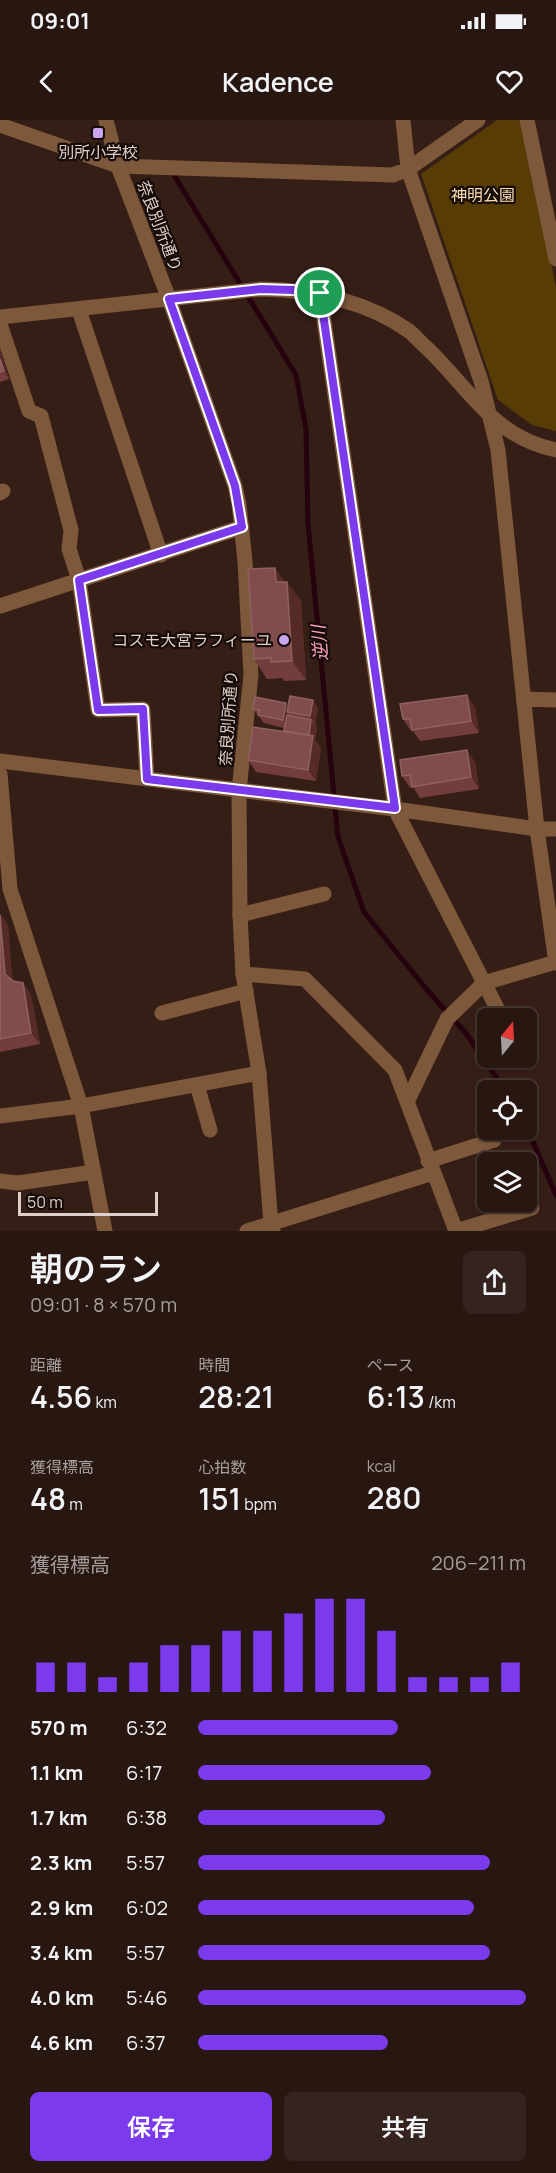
<!DOCTYPE html>
<html lang="ja">
<head>
<meta charset="utf-8">
<style>
	:root { --surface:#281610; --page:#34231e; --text:#f1f3f6; --muted:#a59f9f; --line:#443530; --accent:#7c3aed }
	body { margin:0; font-family:Manrope,"Noto Sans JP",sans-serif; background:var(--page); color:var(--text); height:100vh; display:flex; flex-direction:column; font-size:22px; white-space:nowrap }
	* { box-sizing:border-box; margin:0 }
	p { font-size:20px; color:var(--muted) }
	.icon { flex:none; width:33px; height:33px; fill:none; stroke:currentColor; stroke-width:2; stroke-linecap:round; stroke-linejoin:round }
	.map { position:relative; height:1111px; overflow:hidden }
	.side { display:flex; flex-direction:column; background:var(--surface); flex:1 }
	.side>* { flex:none }
	.needle { width:39px; rotate:18deg }
	.buttons { position:absolute; left:477px; top:888px; display:grid; gap:12px }
	.buttons a { display:grid; place-items:center; width:60px; height:60px; border-radius:9px; background:var(--surface); box-shadow:0 2px 4px #0004,0 0 0 2px var(--line); font-size:30px }
	.scale { position:absolute; left:18px; bottom:15px; width:140px; box-sizing:border-box; padding-left:6px; border:3px solid #dfcfca; border-top:0; font-size:16px; line-height:21px; white-space:nowrap; color:#dfcfca; -webkit-text-stroke:4px #150b08; paint-order:stroke }
	.pin { position:absolute; display:grid; place-items:center; width:51px; height:51px; color:#fff; margin:-26px; border:3px solid #fff; border-radius:50%; box-shadow:0 2px 6px #0007 }
	.round { display:grid; place-items:center; flex:none; width:63px; height:63px; border-radius:9px; background:var(--page) }
	.head { display:flex; align-items:center; justify-content:space-between; height:102px; padding:0 30px }
	h1 { font-size:33px; font-weight:600; line-height:45px }
	.metrics { display:grid; grid-template-columns:repeat(3,1fr); gap:9px; height:102px; padding:6px 30px }
	.metrics div { display:grid; align-content:center }
	.metrics b { font-size:30px; font-weight:600 }
	.metrics small { font-size:16px; font-weight:400 }
	.metrics p { font-size:16px }
	.chart { height:168px; padding:12px 30px }
	.chart p { display:flex; justify-content:space-between }
	.chart svg { width:100%; height:108px; margin-top:6px; stroke:var(--accent); stroke-width:6 }
	.button { display:flex; gap:12px; margin-top:auto; padding:12px 30px }
	.button a { flex:1; height:69px; border-radius:9px; background:var(--accent); color:#fff; font-size:24px; font-weight:600; line-height:69px; text-align:center }
	.button a+a { background:var(--page); color:var(--text) }
	ul { padding:0 30px; list-style:none; font-size:20px }
	li { display:grid; grid-template-columns:96px 72px 1fr; align-items:center; height:45px }
	li i { height:15px; border-radius:8px; background:var(--accent) }
	.status { display:flex; justify-content:space-between; align-items:center; height:42px; padding:0 30px; background:var(--surface); direction:ltr }
	.status svg { height:16px; fill:currentColor }
	header { display:flex; justify-content:space-between; align-items:center; height:78px; padding:0 30px; background:var(--surface); font-size:27px; font-weight:600 }
	.map>svg:first-child { display:block }
	.green { fill:#583c05 }
	.lines { fill:none; stroke-linecap:round; stroke-linejoin:round }
	.stream { stroke:#26010e; stroke-width:5 }
	.minor { stroke:#7d583b; stroke-width:15 }
	.tertiary { stroke:#7d583b; stroke-width:15 }
	.wall { fill:#743d3d }
	.shaded-wall { fill:#562a27 }
	.building { fill:#804d4c; stroke:#8e6160; stroke-width:1.5 }
	.route-casing { stroke:#fff; stroke-width:12 }
	.route { stroke:#7c3aed; stroke-width:8 }
	.poi-dot { fill:#c9a5ee; stroke:#150b08; stroke-width:2 }
	.labels { text-anchor:middle; stroke-width:4.5; stroke-linejoin:round; paint-order:stroke }
	.poi-label { font-size:16px; fill:#dfcfca; stroke:#150b08 }
	.park-label { font-size:16px; fill:#fcdeb0; stroke:#150b08 }
	.street-label { font-size:16px; fill:#dfcfca; stroke:#150b08 }
	.water-label { font-size:18px; font-style:italic; fill:#fda0b9; stroke:#150b08 }
</style>
</head>
<body>
<div class="status"><b>09:01</b><svg viewBox="0 0 49 12"><path d="M0 12V9h3v3zM5 12V6h3v6zM10 12V3h3v9zM15 12V0h3v12zM26 1h20v11H26zM47 4h2v5h-2z"/></svg></div>
<header><svg class="icon" aria-label="back" viewBox="0 0 24 24"><path d="M15 5l-7 7 7 7"/></svg>Kadence<svg class="icon" aria-label="heart" viewBox="0 0 24 24"><path d="M12 20l-8-8c-3-5 5-10 8-4 3-6 11-1 8 4z"/></svg></header>
<div class="map">
<svg width="556" height="1111" viewBox="0 0 556 1111">
	<rect width="100%" height="100%" fill="#351e16"/>
	<path class="green" d="M 497,0 L 521,0 L 556,167 L 556,311 L 532,305 L 498,280 L 421,54 Z"/>
	<g class="lines">
		<path class="stream" d="M 175,57 L 296,255 L 306,309 L 308,404 L 338,717 L 364,792 L 427,870 L 465,912 L 505,970
			M 526,1006 L 556,1075"/>
		<path class="minor" d="M 403,0 L 408,49 L 481,261 L 498,330 L 537,709 L 556,843
			M 527,0 L 556,139
			M 0,5 L 118,46 L 393,55 L 408,49 L 478,0
			M 320,173 L 395,689 L 502,898
			M 79,190 L 161,435
			M 0,204 L 29,291 L 41,296 L 71,410 L 69,429 L 79,460 L 98,590 L 143,589 L 147,659
			M 0,373 L 3,371
			M 0,486 L 242,407
			M 524,579 L 556,580
			M 0,641 L 395,689 L 537,709 L 556,709
			M 0,654 L 10,769 L 81,986 L 105,1111
			M 240,795 L 324,774
			M 243,854 L 305,859 L 395,950 L 456,1111
			M 162,893 L 246,871
			M 197,965 L 210,1010
			M 407,982 L 447,899 L 484,863 L 556,842
			M 0,996 L 81,986 L 259,953
			M 428,1041 L 494,1020
			M 0,1061 L 18,1063 L 94,1052
			M 247,1111 L 433,1053
			M 456,1111 L 532,1088"/>
		<path class="tertiary" d="M 106,0 L 118,46 L 169,179 L 235,366 L 239,384 L 245,441 L 251,555 L 239,671 L 240,795 L 243,854 L 259,953 L 271,1104 L 273,1111
			M 0,197 L 261,169 C 314,170 365,180 409,211 C 416,217 422,224 429,230 C 471,271 494,317 556,330"/>
	</g>
	<path class="wall" d="M 0,229 L 9,259 L 0,262 Z
		M 285,462 L 301,481 L 306,560 L 284,561 L 282,558 L 267,559 L 254,539 Z
		M 288,586 L 318,588 L 315,604 L 317,608 L 315,620 L 321,628 L 316,661 L 256,652 L 248,640 L 285,612 L 284,611 L 284,608 L 264,603 L 253,589 Z
		M 475,587 L 479,613 L 420,621 L 413,611 L 411,611 L 403,599 Z
		M 475,642 L 479,669 L 420,678 L 413,667 L 410,668 L 402,656 Z
		M 0,794 L 8,805 L 12,861 L 23,863 L 31,875 L 40,924 L 0,932 Z"/>
	<path class="shaded-wall" d="M 0,229 L 9,259 L 4,251 L 0,239 Z
		M 275,448 L 288,466 L 287,462 L 301,481 L 306,560 L 292,541 L 276,462 Z
		M 467,575 L 475,587 L 479,613 L 471,601 Z
		M 313,580 L 318,588 L 315,604 L 310,596 Z
		M 286,583 L 292,591 L 287,592 L 291,598 L 289,608 L 283,600 Z
		M 311,600 L 317,608 L 315,620 L 321,628 L 316,661 L 308,650 L 312,620 L 309,615 Z
		M 467,630 L 475,642 L 479,669 L 471,657 Z
		M 0,794 L 8,805 L 13,866 L 5,854 Z
		M 23,863 L 31,875 L 40,924 L 31,913 Z"/>
	<path class="building" d="M 0,239 L 4,251 L 0,252 Z
		M 275,448 L 276,462 L 287,462 L 292,541 L 271,542 L 271,538 L 254,539 L 248,449 Z
		M 467,575 L 471,601 L 412,610 L 410,599 L 403,599 L 400,584 Z
		M 290,576 L 313,580 L 310,596 L 287,592 Z
		M 255,577 L 286,583 L 283,600 L 258,595 L 259,590 L 253,589 Z
		M 287,595 L 311,600 L 309,615 L 284,611 Z
		M 253,607 L 313,616 L 308,650 L 248,640 Z
		M 467,630 L 471,657 L 412,667 L 410,655 L 402,656 L 400,640 Z
		M 0,795 L 5,854 L 13,861 L 23,863 L 31,913 L 0,919 Z"/>
	<g class="lines">
		<defs>
			<path id="route" d="M 261,169 L 293,170 L 320,173 L 395,688 L 147,659 L 143,589 L 98,590 L 79,460 L 242,407 L 235,366 L 169,179 Z"/>
		</defs>
		<use href="#route" class="route-casing"/>
		<use href="#route" class="route"/>
	</g>
	<g class="poi-dot">
		<rect x="92" y="7" width="12" height="12" rx="3"/>
		<circle cx="284" cy="520" r="6"/>
	</g>
	<g class="labels">
		<g class="poi-label">
			<text x="98" y="38">別所小学校</text>
			<text x="272" y="526" text-anchor="end">コスモ大宮ラフィーユ</text>
		</g>
		<g class="park-label">
			<text x="483" y="81">神明公園</text>
		</g>
		<g class="street-label">
			<text transform="translate(160 106) rotate(69)" y="6">奈良別所通り</text>
			<text transform="translate(228 598) rotate(-86)" y="6">奈良別所通り</text>
		</g>
		<g class="water-label">
			<text transform="translate(320 523) rotate(-95)" y="6">逆川</text>
		</g>
	</g>
</svg>
<div class="buttons">
<a><svg class="needle" viewBox="-14 -14 28 28"><path d="M0-13l5 13h-10z" fill="#e53935"/><path d="M0 13l5-13h-10z" fill="#a59f9f"/></svg></a>
<a><svg class="icon" aria-label="locate" viewBox="0 0 24 24"><circle cx="12" cy="12" r="6"/><path d="M12 2v4M12 18v4M2 12h4M18 12h4"/></svg></a>
<a><svg class="icon" aria-label="layers" viewBox="0 0 24 24"><path d="M12 4l9 5-9 5-9-5zM3 14l9 5 9-5"/></svg></a>
</div>
<div class="scale">50 m</div>
<div class="pin" style="left:320px;top:173px;background:#1e9e55"><svg class="icon" aria-label="arrive" viewBox="0 0 24 24"><path d="M6 21V4h12l-3 4 3 4H6"/></svg></div>
</div>
<section class="side">
<div class="head"><div><h1>朝のラン</h1><p>09:01 · 8 × 570 m</p></div><a class="round"><svg class="icon" aria-label="share" viewBox="0 0 24 24"><path d="M12 15V3M7 8l5-5 5 5M5 13v7h14v-7"/></svg></a></div>
<div class="metrics">
<div><p>距離</p><b>4.56<small> km</small></b></div>
<div><p>時間</p><b>28:21</b></div>
<div><p>ペース</p><b>6:13<small> /km</small></b></div>
</div>
<div class="metrics">
<div><p>獲得標高</p><b>48<small> m</small></b></div>
<div><p>心拍数</p><b>151<small> bpm</small></b></div>
<div><p>kcal</p><b>280</b></div>
</div>
<div class="chart"><p><span>獲得標高</span>206–211 m</p>
<svg viewBox="0 0 160 44" preserveAspectRatio="none"><path d="M5 44V32M15 44V32M25 44V38M35 44V32M45 44V25M55 44V25M65 44V19M75 44V19M85 44V12M95 44V6M105 44V6M115 44V19M125 44V38M135 44V38M145 44V38M155 44V32"/></svg>
</div>
<ul>
<li><b>570 m</b>6:32<i style="width:61%"></i></li>
<li><b>1.1 km</b>6:17<i style="width:71%"></i></li>
<li><b>1.7 km</b>6:38<i style="width:57%"></i></li>
<li><b>2.3 km</b>5:57<i style="width:89%"></i></li>
<li><b>2.9 km</b>6:02<i style="width:84%"></i></li>
<li><b>3.4 km</b>5:57<i style="width:89%"></i></li>
<li><b>4.0 km</b>5:46<i style="width:100%"></i></li>
<li><b>4.6 km</b>6:37<i style="width:58%"></i></li>
</ul>
<div class="button"><a>保存</a><a>共有</a></div>
</section>
</body>
</html>
